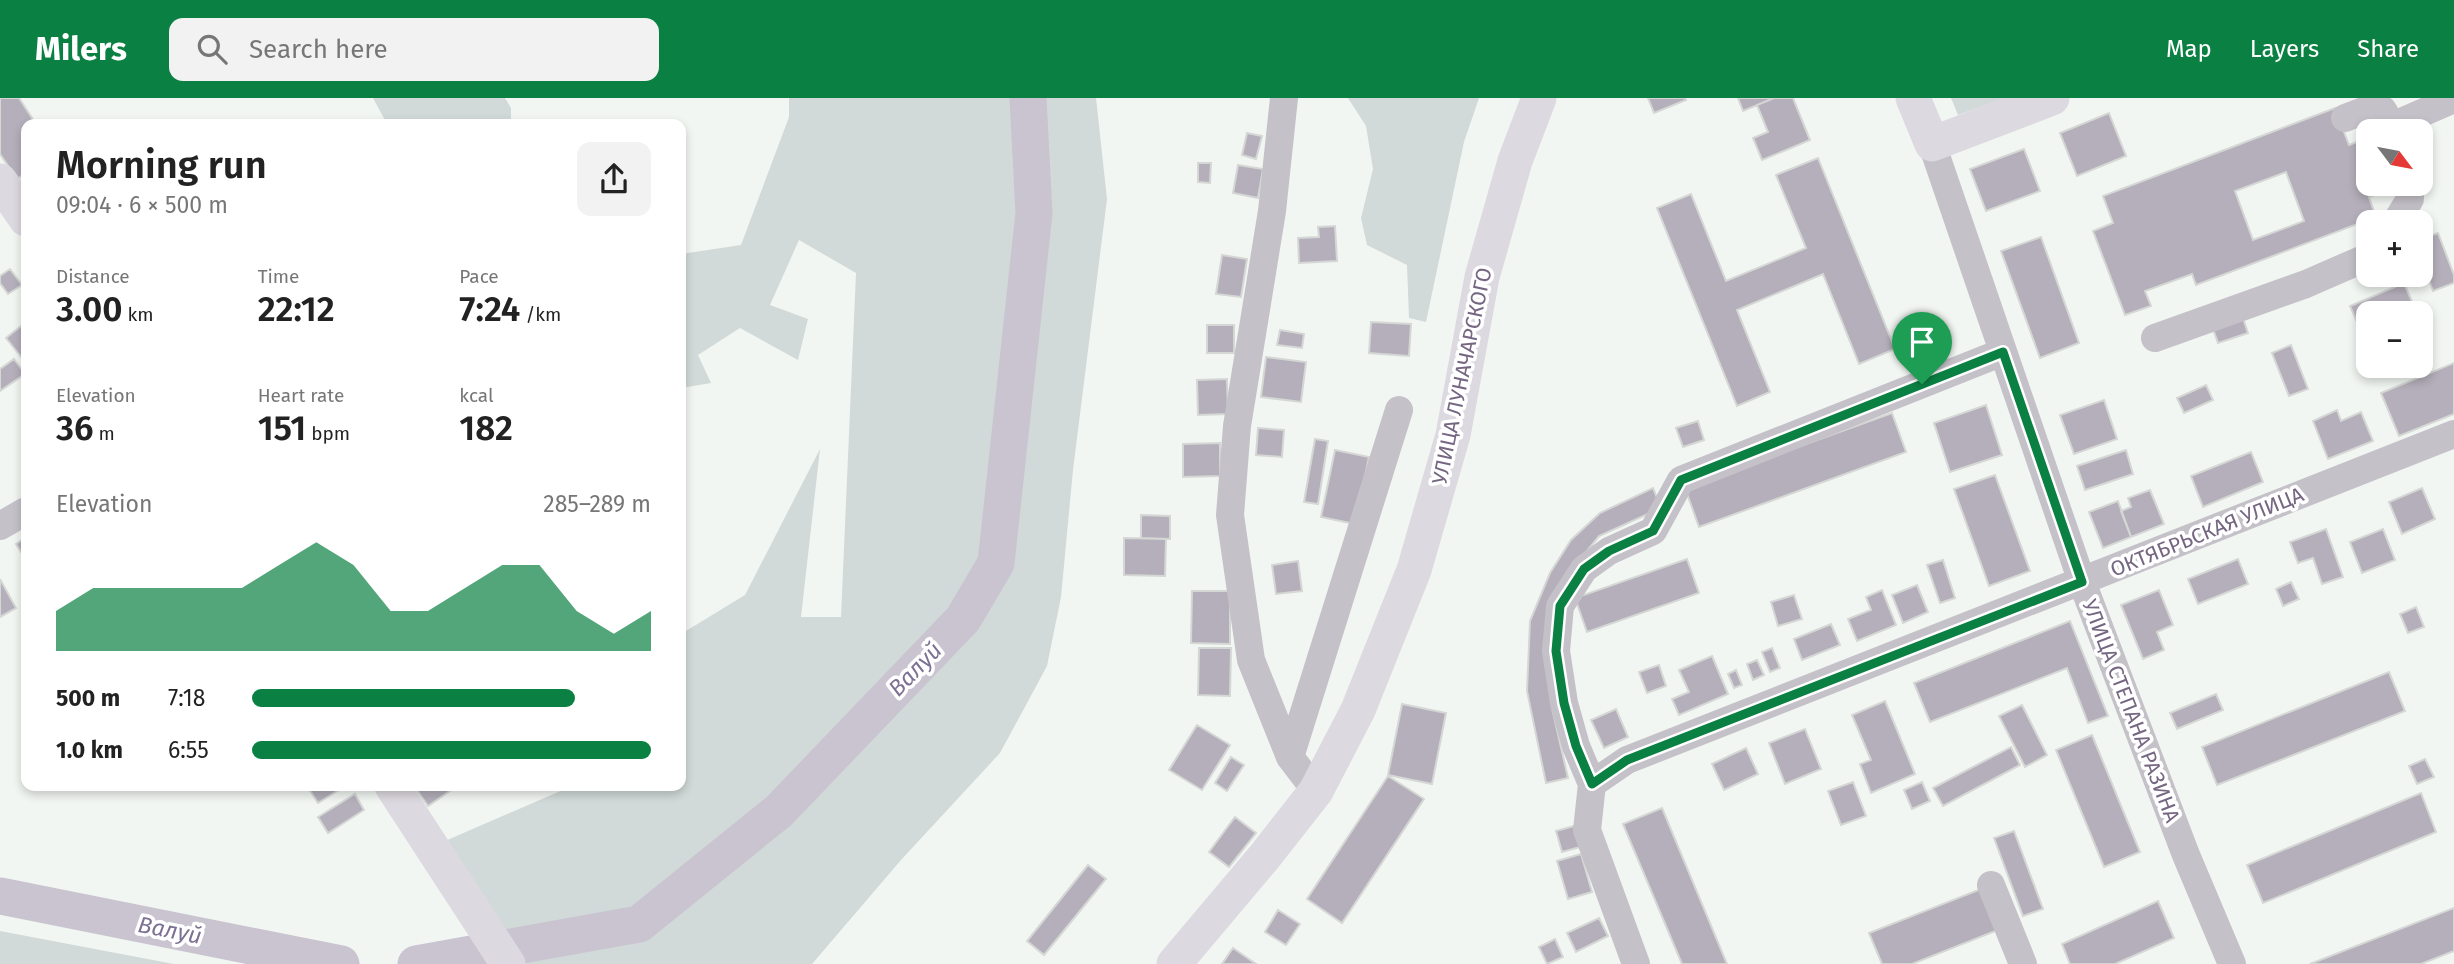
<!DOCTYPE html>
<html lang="en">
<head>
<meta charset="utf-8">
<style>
	:root { --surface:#fff; --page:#f2f2f2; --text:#222; --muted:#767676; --accent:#0b8043 }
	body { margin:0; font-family:"Fira Sans",sans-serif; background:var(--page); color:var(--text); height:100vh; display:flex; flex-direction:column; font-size:26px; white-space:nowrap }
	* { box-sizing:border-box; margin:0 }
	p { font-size:23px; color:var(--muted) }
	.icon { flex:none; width:38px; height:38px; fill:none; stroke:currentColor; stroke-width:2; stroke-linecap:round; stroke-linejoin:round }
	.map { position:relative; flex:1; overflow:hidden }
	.panel { position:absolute; left:21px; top:21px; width:665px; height:672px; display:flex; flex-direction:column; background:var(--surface); border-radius:14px; box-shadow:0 4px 10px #0003 }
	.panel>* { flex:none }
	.needle { width:46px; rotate:122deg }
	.fabs { position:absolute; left:2356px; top:21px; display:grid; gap:14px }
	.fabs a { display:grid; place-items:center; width:77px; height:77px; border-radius:14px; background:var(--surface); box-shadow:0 4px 10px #0003; font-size:35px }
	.pin { position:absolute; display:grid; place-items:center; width:60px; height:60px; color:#fff; margin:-72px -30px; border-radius:50% 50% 50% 0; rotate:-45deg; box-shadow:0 0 7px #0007 }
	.pin .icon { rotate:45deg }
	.round { display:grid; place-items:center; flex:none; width:74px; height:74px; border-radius:14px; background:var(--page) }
	.overview { display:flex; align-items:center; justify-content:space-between; height:119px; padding:0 35px }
	h1 { font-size:38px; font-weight:600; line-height:52px }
	.figures { display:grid; grid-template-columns:repeat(3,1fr); gap:10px; height:119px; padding:7px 35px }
	.figures div { display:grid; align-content:center }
	.figures b { font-size:35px; font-weight:600 }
	.figures small { font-size:19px; font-weight:400 }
	.figures p { font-size:19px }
	.chart { height:196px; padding:14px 35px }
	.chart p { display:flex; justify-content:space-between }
	.chart svg { width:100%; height:126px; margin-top:7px; fill:var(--accent); opacity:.7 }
	ul { padding:0 35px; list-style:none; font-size:23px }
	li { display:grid; grid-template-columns:112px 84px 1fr; align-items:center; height:52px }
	li i { height:18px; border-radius:9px; background:var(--accent) }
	header { display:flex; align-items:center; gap:42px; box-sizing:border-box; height:98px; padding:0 35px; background:var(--accent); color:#fff }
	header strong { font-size:33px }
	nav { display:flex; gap:38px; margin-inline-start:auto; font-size:24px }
	.search { width:490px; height:63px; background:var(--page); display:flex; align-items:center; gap:18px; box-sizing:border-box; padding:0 24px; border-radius:14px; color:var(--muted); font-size:26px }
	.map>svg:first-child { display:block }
	.green { fill:#d1dad8 }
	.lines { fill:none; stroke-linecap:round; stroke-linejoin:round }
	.river { stroke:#c9c4d0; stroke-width:37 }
	.building { fill:#b4afba; stroke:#d5d7d5; stroke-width:2; fill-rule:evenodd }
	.minor { stroke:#c5c1c8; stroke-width:28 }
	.major { stroke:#ddd9e0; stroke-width:35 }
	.route-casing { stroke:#fff; stroke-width:14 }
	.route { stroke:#0b8043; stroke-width:9 }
	.labels { text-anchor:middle; stroke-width:7; stroke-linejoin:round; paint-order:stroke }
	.street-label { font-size:21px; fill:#756682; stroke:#fff }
	.water-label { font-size:23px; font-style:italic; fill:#7d7193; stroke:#fff }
</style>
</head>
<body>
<header>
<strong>Milers</strong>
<div class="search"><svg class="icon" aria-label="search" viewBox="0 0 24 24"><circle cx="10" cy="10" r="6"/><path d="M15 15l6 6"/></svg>Search here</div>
<nav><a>Map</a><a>Layers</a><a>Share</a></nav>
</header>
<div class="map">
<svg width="2454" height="866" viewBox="0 0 2454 866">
	<rect width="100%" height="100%" fill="#f2f6f2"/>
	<path class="green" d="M 373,0 L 505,0 L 511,10 L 511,26 L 387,26 Z
		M 789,0 L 1096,0 L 1107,101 L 1073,372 L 1061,499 L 1047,568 L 1000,655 L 901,762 L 812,866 L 525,866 L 445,743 L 572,688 L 681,688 L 681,536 L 745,497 L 820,351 L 801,519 L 841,519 L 856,175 L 799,142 L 770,207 L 808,221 L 798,262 L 740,230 L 698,257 L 711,285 L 681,290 L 681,156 L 741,147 L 789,19 Z
		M 1348,0 L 1479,0 L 1464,44 L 1426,224 L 1409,220 L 1407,167 L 1367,147 L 1361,120 L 1373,71 L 1366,28 Z
		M 1951,0 L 2005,0 L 1958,17 Z
		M 0,833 L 174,866 L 0,866 Z"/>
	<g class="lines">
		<path class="river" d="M 0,798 L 341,866
			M 416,866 L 639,826 L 779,713 L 963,521 L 996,465 L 1034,115 L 1028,0"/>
	</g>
	<path class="building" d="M 0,0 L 19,0 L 36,26 L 26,26 L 26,75 L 17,81 L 0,56 Z
		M 1648,0 L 1685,0 L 1686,2 L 1654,15 Z
		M 1738,0 L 1774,0 L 1743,13 Z
		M 1774,0 L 1793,0 L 1810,42 L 1762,62 L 1753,40 L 1768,34 L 1757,7 Z
		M 2335,10 L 2349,47 L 2368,40 L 2368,86 L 2402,86 L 2369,99 L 2376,119 L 2196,187 L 2192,176 L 2145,193 L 2151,208 L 2125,217 L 2093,133 L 2113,125 L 2103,98 ZM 2286,74 L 2304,123 L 2253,142 L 2235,93 Z
		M 2109,15 L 2126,58 L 2077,78 L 2060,35 Z
		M 1247,35 L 1262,38 L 1256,61 L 1242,57 Z
		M 2024,51 L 2040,93 L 1986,113 L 1970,71 Z
		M 1818,60 L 1895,251 L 1859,266 L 1823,176 L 1737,212 L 1770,294 L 1737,308 L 1657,110 L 1691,96 L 1726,183 L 1806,150 L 1776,77 Z
		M 1198,65 L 1211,65 L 1210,85 L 1198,84 Z
		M 1238,67 L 1263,71 L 1258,100 L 1233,95 Z
		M 1335,128 L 1337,163 L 1299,165 L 1298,140 L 1319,139 L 1318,129 Z
		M 2438,135 L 2454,177 L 2454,185 L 2433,193 L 2420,159 L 2420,141 Z
		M 2041,139 L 2079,245 L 2040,260 L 2001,153 Z
		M 1222,157 L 1247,161 L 1241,199 L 1216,196 Z
		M 10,171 L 22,187 L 8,196 L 0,185 L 0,178 Z
		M 2404,185 L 2417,215 L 2368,215 L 2368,250 L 2350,208 Z
		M 2242,217 L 2248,235 L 2218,245 L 2212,228 Z
		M 26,224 L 26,265 L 6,240 Z
		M 1371,224 L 1411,226 L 1409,258 L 1369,255 Z
		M 1207,227 L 1234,227 L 1234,255 L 1207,255 Z
		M 1280,232 L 1304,236 L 1302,250 L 1277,247 Z
		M 2291,247 L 2308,291 L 2289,298 L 2272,255 Z
		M 1266,259 L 1306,264 L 1301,304 L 1261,299 Z
		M 14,261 L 25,276 L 0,293 L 0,271 Z
		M 2454,265 L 2454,316 L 2399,338 L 2381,295 Z
		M 1227,281 L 1228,316 L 1198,317 L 1197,282 Z
		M 2206,287 L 2213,302 L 2184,315 L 2177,300 Z
		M 2104,302 L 2117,341 L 2074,356 L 2060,317 Z
		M 1986,307 L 2002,357 L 1950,374 L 1934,325 Z
		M 2337,312 L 2341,323 L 2361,314 L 2373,343 L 2328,361 L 2313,323 Z
		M 1892,315 L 1906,354 L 1699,429 L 1685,390 Z
		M 1698,323 L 1704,342 L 1683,349 L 1676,330 Z
		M 1258,330 L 1284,332 L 1282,359 L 1256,357 Z
		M 1315,341 L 1328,343 L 1318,406 L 1304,404 Z
		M 1220,345 L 1220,378 L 1183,379 L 1183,346 Z
		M 1335,352 L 1369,359 L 1355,426 L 1321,419 Z
		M 2126,352 L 2133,376 L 2085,392 L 2077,368 Z
		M 2251,354 L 2263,384 L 2203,409 L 2191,378 Z
		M 1995,377 L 2030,473 L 1989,488 L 1954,391 Z
		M 1653,390 L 1661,410 L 1599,438 L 1574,469 L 1552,610 L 1568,680 L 1546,685 L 1527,593 L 1530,523 L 1550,475 L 1571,442 L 1600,415 Z
		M 2422,390 L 2435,421 L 2402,436 L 2389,404 Z
		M 2150,392 L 2164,426 L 2131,439 L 2121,413 L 2131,409 L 2128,400 Z
		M 2118,403 L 2131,439 L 2103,450 L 2089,414 Z
		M 1141,417 L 1170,418 L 1170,441 L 1141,440 Z
		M 2326,431 L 2343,479 L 2322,486 L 2313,460 L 2298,465 L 2290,444 Z
		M 2383,431 L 2395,462 L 2362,475 L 2350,444 Z
		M 26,439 L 26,462 L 16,446 Z
		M 1124,440 L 1166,441 L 1165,478 L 1124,477 Z
		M 1687,461 L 1699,495 L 1587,534 L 1575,500 Z
		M 2238,461 L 2248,486 L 2198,506 L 2188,481 Z
		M 1943,462 L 1955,500 L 1940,505 L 1927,467 Z
		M 1298,463 L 1302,493 L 1276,496 L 1272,467 Z
		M 0,481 L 16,510 L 0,519 Z
		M 2291,484 L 2299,501 L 2283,508 L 2276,491 Z
		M 1917,487 L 1928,514 L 1903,525 L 1892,497 Z
		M 1882,492 L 1896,527 L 1857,543 L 1848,521 L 1871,512 L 1866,499 Z
		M 2159,492 L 2173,527 L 2157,534 L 2164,552 L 2143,561 L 2121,507 Z
		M 1192,493 L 1230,493 L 1230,546 L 1191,545 Z
		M 1794,497 L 1802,521 L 1778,528 L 1771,504 Z
		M 2416,509 L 2424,529 L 2408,535 L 2400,516 Z
		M 2070,523 L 2108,618 L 2088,625 L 2067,570 L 1930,624 L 1914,585 Z
		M 1831,526 L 1840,547 L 1802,562 L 1794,541 Z
		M 1199,550 L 1231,550 L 1230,598 L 1198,597 Z
		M 1772,550 L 1780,570 L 1770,574 L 1762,554 Z
		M 1712,558 L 1728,596 L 1679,617 L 1672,601 L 1689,594 L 1679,572 Z
		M 1757,562 L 1764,577 L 1753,582 L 1747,566 Z
		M 1659,567 L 1666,588 L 1647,595 L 1639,574 Z
		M 1736,572 L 1742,587 L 1734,590 L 1728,576 Z
		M 2389,574 L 2405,613 L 2217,687 L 2202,649 Z
		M 2216,596 L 2223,612 L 2177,631 L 2170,615 Z
		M 1885,603 L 1915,676 L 1871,695 L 1860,666 L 1871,662 L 1852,617 Z
		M 1402,606 L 1446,615 L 1432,686 L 1388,677 Z
		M 2022,607 L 2047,657 L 2025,669 L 1999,618 Z
		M 1616,611 L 1628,639 L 1604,650 L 1591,622 Z
		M 1197,627 L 1230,647 L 1202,692 L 1169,672 Z
		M 1805,631 L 1821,671 L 1785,686 L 1769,645 Z
		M 2092,637 L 2140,754 L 2104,769 L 2056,652 Z
		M 2011,649 L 2020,667 L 1943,708 L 1933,690 Z
		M 1746,650 L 1758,676 L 1724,692 L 1712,666 Z
		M 1231,659 L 1244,667 L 1227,693 L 1215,685 Z
		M 2425,661 L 2434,679 L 2417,686 L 2409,668 Z
		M 1388,678 L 1424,701 L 1342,825 L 1307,801 Z
		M 1853,684 L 1866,718 L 1841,727 L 1828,693 Z
		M 1922,684 L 1930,703 L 1912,711 L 1904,692 Z
		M 307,688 L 345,688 L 318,705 Z
		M 414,688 L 457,688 L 428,708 Z
		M 2421,695 L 2436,734 L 2263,805 L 2247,767 Z
		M 355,696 L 364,712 L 328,735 L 318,719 Z
		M 1662,710 L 1727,866 L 1682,866 L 1623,726 Z
		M 1235,719 L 1256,735 L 1229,769 L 1209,754 Z
		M 1574,728 L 1580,749 L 1562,754 L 1556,733 Z
		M 2014,733 L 2043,811 L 2023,818 L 1994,740 Z
		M 1581,756 L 1592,794 L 1568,801 L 1557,763 Z
		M 1088,767 L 1106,781 L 1044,857 L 1027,843 Z
		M 1986,789 L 2003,830 L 1912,866 L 1882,866 L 1869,835 Z
		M 2158,803 L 2174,840 L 2115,866 L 2070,866 L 2062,846 Z
		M 2454,810 L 2454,853 L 2421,866 L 2310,866 Z
		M 1278,812 L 1300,826 L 1286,847 L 1265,834 Z
		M 1599,820 L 1608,838 L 1576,854 L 1567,835 Z
		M 1555,841 L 1563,859 L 1547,866 L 1539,849 Z
		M 1233,850 L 1256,866 L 1222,866 Z"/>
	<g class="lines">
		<path class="minor" d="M 1284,0 L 1272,113 L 1237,328 L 1230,417 L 1251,562 L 1290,659 L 1316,693
			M 2345,20 L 2374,9 L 2383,12 L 2392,28
			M 2394,33 L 2392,28 L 2454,1
			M 1932,46 L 2082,484 L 2186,757 L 2232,866
			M 2396,124 L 2410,101 L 2410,86
			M 2155,240 L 2306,186 L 2368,159
			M 0,428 L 26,413
			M 1290,659 L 1399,312
			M 1592,686 L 1576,648 L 1564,605 L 1556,553 L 1560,508 L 1584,471 L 1609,453 L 1653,433 L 1681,382 L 2003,254
			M 1991,787 L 2023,866
			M 1636,866 L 1587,732 L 1592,686 L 1627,662 L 2454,336"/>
		<path class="major" d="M 1913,0 L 1932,46 L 2052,0
			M 0,83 L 26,121
			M 392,688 L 508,866
			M 1174,866 L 1265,758 L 1316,693 L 1358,612 L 1414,472 L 1453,337 L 1482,179 L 1515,63 L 1539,0"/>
	</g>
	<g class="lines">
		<defs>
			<path id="route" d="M 2003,254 L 2082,484 L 1627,662 L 1592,686 L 1576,648 L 1564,605 L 1556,553 L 1560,508 L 1584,471 L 1609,453 L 1653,433 L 1681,382 Z"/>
		</defs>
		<use href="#route" class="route-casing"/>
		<use href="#route" class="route"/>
	</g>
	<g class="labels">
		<g class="street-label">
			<text transform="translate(1462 278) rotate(-78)" y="7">УЛИЦА ЛУНАЧАРСКОГО</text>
			<text transform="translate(2207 434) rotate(-22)" y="7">ОКТЯБРЬСКАЯ УЛИЦА</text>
			<text transform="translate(2131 613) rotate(69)" y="7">УЛИЦА СТЕПАНА РАЗИНА</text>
		</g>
		<g class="water-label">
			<text transform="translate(915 571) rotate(-46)" y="8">Валуй</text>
			<text transform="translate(170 832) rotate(11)" y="8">Валуй</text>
		</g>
	</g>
</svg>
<div class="fabs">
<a><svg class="needle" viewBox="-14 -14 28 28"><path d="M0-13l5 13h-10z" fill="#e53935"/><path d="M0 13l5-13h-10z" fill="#767676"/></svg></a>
<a>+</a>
<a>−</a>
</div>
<div class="pin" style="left:1922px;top:286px;background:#1e9e55"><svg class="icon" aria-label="arrive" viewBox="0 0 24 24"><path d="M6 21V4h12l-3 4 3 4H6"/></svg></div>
<section class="panel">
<div class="overview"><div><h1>Morning run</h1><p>09:04 · 6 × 500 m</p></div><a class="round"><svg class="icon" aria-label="share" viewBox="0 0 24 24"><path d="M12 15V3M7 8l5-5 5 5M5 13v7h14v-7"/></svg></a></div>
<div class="figures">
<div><p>Distance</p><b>3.00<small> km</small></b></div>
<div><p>Time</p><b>22:12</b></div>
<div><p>Pace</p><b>7:24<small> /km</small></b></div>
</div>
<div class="figures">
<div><p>Elevation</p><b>36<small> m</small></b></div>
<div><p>Heart rate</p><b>151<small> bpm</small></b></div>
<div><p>kcal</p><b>182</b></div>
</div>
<div class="chart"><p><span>Elevation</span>285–289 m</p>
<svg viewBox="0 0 160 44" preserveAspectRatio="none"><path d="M0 44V30L10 22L20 22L30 22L40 22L50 22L60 14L70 6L80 14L90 30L100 30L110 22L120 14L130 14L140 30L150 38L160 30V44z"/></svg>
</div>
<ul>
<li><b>500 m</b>7:18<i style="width:81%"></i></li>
<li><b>1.0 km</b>6:55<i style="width:100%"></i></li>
</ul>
</section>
</div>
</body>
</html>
